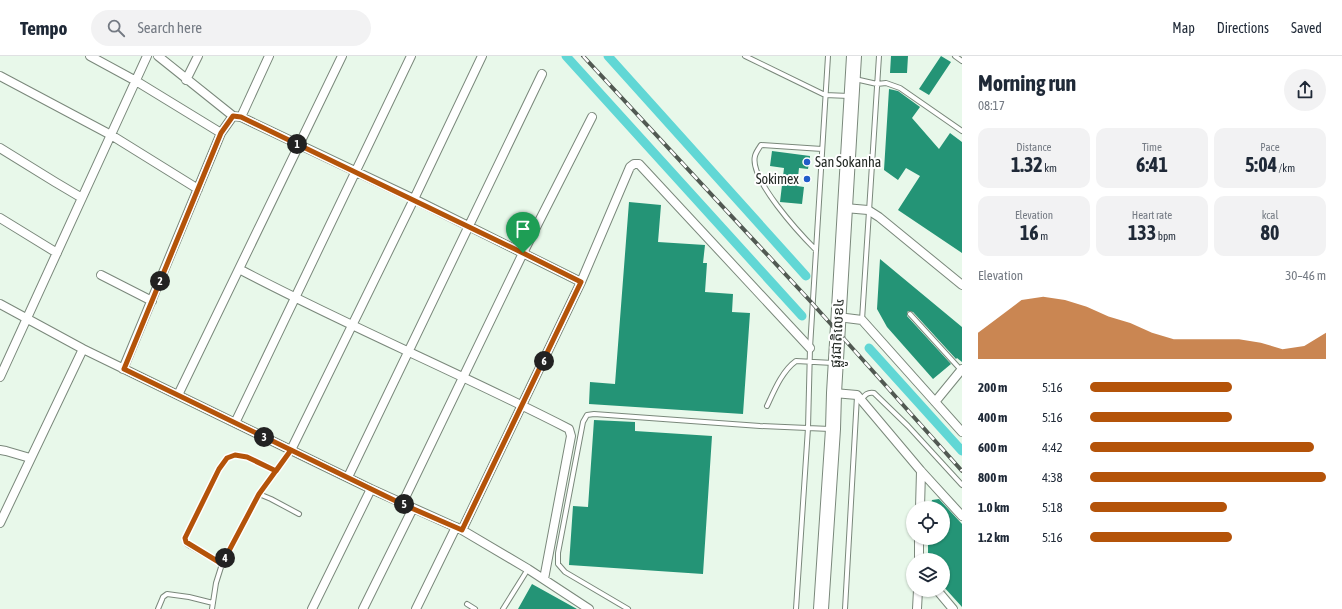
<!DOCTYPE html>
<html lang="en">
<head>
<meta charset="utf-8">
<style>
	:root { --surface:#fff; --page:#f2f2f3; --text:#1f2937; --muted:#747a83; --line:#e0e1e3; --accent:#b45309 }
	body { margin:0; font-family:"Asap Condensed","Noto Sans Khmer",sans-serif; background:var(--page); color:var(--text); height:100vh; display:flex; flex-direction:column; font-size:15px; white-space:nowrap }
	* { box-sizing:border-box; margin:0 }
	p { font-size:13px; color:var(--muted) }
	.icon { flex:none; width:22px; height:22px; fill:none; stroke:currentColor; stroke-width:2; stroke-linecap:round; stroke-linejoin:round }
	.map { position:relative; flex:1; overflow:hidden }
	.side { display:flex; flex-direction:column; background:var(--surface); width:380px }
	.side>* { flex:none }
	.tools { position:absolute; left:906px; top:445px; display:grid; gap:8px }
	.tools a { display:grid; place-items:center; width:44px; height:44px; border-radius:50%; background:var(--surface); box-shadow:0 1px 3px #0004; font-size:20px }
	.pin { position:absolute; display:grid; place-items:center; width:34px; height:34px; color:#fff; margin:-41px -17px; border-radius:50% 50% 50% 0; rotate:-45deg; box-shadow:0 0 4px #0007 }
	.pin .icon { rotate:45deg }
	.km { position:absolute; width:20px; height:20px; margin:-10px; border-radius:50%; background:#222; color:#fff; font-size:11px; line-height:20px; text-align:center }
	.round { display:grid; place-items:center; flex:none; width:42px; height:42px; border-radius:21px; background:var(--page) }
	.overview { display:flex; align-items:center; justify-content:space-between; height:68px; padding:0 16px }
	h1 { font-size:22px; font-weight:700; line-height:30px }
	.metrics { display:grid; grid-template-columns:repeat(3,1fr); gap:6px; height:68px; padding:4px 16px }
	.metrics div { display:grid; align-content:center; border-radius:10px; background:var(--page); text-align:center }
	.metrics b { font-size:20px; font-weight:700 }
	.metrics small { font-size:11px; font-weight:400 }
	.metrics p { font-size:11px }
	.chart { height:112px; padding:8px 16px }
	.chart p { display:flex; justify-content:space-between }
	.chart svg { width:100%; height:72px; margin-top:4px; fill:var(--accent); opacity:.7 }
	ul { padding:0 16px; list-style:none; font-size:13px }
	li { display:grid; grid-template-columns:64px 48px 1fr; align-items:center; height:30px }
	li i { height:10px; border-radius:5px; background:var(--accent) }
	header { display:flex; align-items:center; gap:24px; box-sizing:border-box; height:56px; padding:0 20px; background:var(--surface); border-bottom:1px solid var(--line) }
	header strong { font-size:19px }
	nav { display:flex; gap:22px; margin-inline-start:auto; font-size:14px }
	.search { width:280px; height:36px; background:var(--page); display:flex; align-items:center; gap:10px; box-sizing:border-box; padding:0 14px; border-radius:22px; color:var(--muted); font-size:15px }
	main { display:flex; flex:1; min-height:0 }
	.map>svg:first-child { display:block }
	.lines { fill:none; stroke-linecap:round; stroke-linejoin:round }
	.canal { stroke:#61d7d5; stroke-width:9 }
	.building { fill:#249476 }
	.lane-casing { stroke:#7a887b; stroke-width:6 }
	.street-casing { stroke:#7a887b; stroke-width:10 }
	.highway-casing { stroke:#7a887b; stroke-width:16 }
	.lane { stroke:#fff; stroke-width:4 }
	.street { stroke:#fff; stroke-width:8 }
	.highway { stroke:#fff; stroke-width:14 }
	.rail-casing { stroke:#515952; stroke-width:4 }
	.rail { stroke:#fff; stroke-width:2.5; stroke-dasharray:8; stroke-linecap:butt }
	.route-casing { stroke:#fff; stroke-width:8 }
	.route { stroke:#b45309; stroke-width:5 }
	.poi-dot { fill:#215cc9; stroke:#fff; stroke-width:1.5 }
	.labels { text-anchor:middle; stroke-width:4; stroke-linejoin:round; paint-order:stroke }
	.poi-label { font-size:14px; fill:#232924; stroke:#fff; text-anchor:start }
	.street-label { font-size:14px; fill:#232924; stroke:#fff }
</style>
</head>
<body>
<header>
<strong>Tempo</strong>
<div class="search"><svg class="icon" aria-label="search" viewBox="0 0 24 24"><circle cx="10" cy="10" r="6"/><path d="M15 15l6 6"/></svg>Search here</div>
<nav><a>Map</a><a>Directions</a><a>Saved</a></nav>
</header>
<main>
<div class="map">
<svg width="962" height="553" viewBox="0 0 962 553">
	<rect width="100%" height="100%" fill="#e8f8ea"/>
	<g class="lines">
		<path class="canal" d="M 566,0 L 802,260
			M 608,0 L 806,220
			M 869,292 L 962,395"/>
	</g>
	<path class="building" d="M 891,0 L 908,0 L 907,17 L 890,17 Z
		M 941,0 L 951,6 L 929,39 L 919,33 Z
		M 889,33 L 898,35 L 920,51 L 912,62 L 939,93 L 950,77 L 962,86 L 962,197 L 898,154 L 920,120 L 906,112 L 898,124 L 884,114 Z
		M 772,95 L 810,100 L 808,113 L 799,112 L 797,130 L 804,131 L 802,148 L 780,146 L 784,112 L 770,110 Z
		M 629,146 L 661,149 L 658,186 L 705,189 L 703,207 L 707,207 L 705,236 L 733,238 L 732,256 L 750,257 L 743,358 L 589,348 L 590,326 L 615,328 Z
		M 880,203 L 962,271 L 962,306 L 957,302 L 956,303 L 913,256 L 908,255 L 907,257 L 907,260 L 951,308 L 933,323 L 887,271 L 877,253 Z
		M 594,364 L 635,366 L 635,375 L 712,380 L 703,518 L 569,509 L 573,450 L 588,451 Z
		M 939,443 L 962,468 L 962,551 L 943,530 L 943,504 L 928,504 L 928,486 L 933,482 L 943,482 L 943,452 L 930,452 L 932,444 Z
		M 532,528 L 577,553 L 518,553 Z"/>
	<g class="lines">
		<defs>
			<path id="lane" d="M 745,0 L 825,39 L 849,40
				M 955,0 L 962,5
				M 855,23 L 877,28 L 886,27 L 900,32 L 962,75
				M 816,194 C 800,178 749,123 755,100 C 756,96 759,92 761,89 L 822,93
				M 910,258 L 961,314
				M 862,264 L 879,0
				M 861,344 C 865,339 867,336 874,337 L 908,370 L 962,429
				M 767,350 C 774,335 782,315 796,305 L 833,307
				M 259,438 L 271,443 L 299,458
				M 222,508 L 190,490 L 186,487 L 185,482 L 219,413 L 227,402 L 235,399 L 247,401 L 276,415
				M 467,548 L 475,553
				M 158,553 L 163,541 L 167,538 L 189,541 L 213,547
				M 212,553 L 216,527 L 222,508 L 259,438 L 291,394
				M 503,553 L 528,513
				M 628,553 L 565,516 L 558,508 L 558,497 L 583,366 L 587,359 L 594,358 L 760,370 L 830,373
				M 796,553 L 808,372 L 810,292 L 828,0
				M 845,553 L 857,340"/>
			<path id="street" d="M 90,0 L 136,25 L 221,77
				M 158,0 L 233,60 L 241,61 L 414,143 L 581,226
				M 0,20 L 111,79 L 198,133
				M 186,24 L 198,0
				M 241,61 L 269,0
				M 0,92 L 55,126 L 82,142
				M 845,152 L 868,154 L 879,161 L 962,229
				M 0,162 L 57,197
				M 239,213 C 347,270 460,317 569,373 L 571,380 L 544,523
				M 101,219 L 152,245
				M 0,248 L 83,293 L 371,433 L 462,474 L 528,513 L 589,553
				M 838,261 L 862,264 L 962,376
				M 123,313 L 221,77 L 233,60
				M 0,321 L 147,0
				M 834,337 L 857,339 L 921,415 L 962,460
				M 178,339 L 342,0
				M 935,346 L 962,313
				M 235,367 L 411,0
				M 0,394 L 6,395 L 30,402
				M 291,394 L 414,143 L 482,0
				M 348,421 L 542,18
				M 402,448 L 523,197 L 592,61
				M 920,452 L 921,415
				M 0,467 L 83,293
				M 462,474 L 581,226 L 630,111 L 634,108 L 639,108 L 810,292
				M 919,504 L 919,482
				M 937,534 L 953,553
				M 312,553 L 371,433
				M 363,553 L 413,452
				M 416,553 L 456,471
				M 917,553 L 918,534"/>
			<path id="highway" d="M 821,553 L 833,373 L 834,337 L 854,0"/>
		</defs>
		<use href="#lane" class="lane-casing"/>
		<use href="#street" class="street-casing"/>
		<use href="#highway" class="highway-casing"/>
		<use href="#lane" class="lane"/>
		<use href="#street" class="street"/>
		<use href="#highway" class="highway"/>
		<defs>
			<path id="rail" d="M 583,0 L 812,247 L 962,415"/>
		</defs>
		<use href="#rail" class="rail-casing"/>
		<use href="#rail" class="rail"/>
	</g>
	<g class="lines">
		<defs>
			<path id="route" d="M 523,197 L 241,61 L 233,60 L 221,77 L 124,313 L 291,394 L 276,415 L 247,401 L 235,399 L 227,402 L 219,413 L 185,482 L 186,486 L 222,508 L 259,438 L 291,394 L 402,448 L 462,474 L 581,226 L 523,197"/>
		</defs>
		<use href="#route" class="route-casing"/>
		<use href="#route" class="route"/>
	</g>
	<g class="poi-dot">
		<circle cx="807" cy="106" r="4"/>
		<circle cx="807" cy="123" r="4"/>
	</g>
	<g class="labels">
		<g class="poi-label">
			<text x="815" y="111">San Sokanha</text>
			<text x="799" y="128" text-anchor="end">Sokimex</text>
		</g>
		<g class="street-label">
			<text transform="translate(837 277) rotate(-87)" y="5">ផ្លូវជាតិលេខ៤</text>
		</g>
	</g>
</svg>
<div class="tools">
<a><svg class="icon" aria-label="locate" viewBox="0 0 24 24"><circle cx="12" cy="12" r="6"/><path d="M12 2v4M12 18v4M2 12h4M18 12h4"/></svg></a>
<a><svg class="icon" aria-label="layers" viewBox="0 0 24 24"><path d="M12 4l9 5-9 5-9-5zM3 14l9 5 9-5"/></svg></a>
</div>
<div class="pin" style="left:523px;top:197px;background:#1e9e55"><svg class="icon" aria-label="arrive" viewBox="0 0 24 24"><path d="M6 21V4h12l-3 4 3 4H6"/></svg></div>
<b class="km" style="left:297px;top:88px">1</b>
<b class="km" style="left:160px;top:225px">2</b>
<b class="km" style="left:264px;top:381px">3</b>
<b class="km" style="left:225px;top:502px">4</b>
<b class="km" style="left:404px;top:448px">5</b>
<b class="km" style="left:544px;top:305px">6</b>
</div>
<section class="side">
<div class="overview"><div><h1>Morning run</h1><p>08:17</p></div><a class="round"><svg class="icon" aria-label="share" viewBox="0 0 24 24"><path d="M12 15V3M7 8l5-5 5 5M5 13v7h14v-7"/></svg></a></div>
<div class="metrics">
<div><p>Distance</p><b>1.32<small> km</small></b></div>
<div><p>Time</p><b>6:41</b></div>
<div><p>Pace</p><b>5:04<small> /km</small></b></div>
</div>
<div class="metrics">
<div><p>Elevation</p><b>16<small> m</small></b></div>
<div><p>Heart rate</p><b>133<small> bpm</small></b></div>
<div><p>kcal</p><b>80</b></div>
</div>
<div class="chart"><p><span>Elevation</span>30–46 m</p>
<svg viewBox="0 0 160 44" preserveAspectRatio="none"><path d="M0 44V28L10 18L20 8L30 6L40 8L50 12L60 18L70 22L80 28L90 32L100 32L110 32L120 32L130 34L140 38L150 36L160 28V44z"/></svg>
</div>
<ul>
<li><b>200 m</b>5:16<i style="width:60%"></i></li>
<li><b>400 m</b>5:16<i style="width:60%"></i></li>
<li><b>600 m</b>4:42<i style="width:95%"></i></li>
<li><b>800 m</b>4:38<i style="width:100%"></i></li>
<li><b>1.0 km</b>5:18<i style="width:58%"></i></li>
<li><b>1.2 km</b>5:16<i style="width:60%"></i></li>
</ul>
</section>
</main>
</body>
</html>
